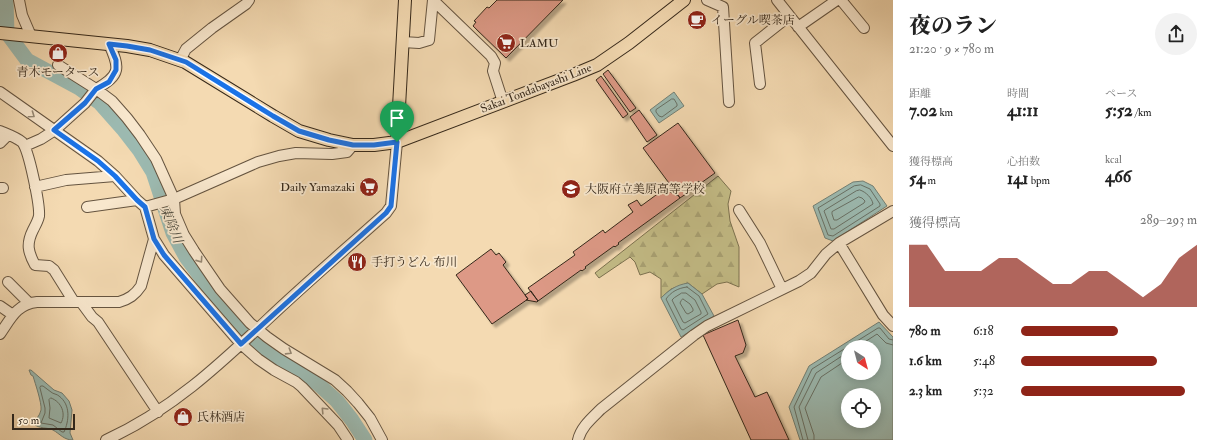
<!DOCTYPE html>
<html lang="ja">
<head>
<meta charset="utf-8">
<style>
	:root { --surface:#fff; --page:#f2f2f2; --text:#222; --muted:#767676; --accent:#8f2418 }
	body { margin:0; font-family:"IM FELL Double Pica","Noto Serif JP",serif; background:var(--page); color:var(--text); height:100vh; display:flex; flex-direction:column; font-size:15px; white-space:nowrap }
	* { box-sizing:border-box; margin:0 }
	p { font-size:13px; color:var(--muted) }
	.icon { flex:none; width:22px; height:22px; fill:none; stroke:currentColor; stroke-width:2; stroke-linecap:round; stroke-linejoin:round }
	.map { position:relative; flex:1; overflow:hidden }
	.drawer { display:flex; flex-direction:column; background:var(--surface); width:320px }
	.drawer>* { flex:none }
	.needle { width:26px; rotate:144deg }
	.controls { position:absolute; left:841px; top:340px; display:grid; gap:8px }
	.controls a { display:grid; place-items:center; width:40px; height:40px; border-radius:50%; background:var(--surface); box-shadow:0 2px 10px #0003; font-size:20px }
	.scale { position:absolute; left:12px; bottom:10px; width:63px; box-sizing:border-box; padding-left:4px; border:2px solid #35281a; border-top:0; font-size:11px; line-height:14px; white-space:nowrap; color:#35281a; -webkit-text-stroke:3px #f8e7cd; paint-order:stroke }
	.pin { position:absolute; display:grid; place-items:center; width:34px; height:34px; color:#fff; margin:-41px -17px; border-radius:50% 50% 50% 0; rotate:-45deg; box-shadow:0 0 4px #0007 }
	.pin .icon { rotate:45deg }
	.round { display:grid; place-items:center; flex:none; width:42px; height:42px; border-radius:21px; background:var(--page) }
	.head { display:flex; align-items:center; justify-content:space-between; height:68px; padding:0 16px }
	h1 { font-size:22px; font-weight:800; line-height:30px }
	.metrics { display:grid; grid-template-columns:repeat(3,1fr); gap:6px; height:68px; padding:4px 16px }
	.metrics div { display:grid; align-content:center }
	.metrics b { font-size:17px; font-weight:800 }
	.metrics small { font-size:11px; font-weight:400 }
	.metrics p { font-size:11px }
	.chart { height:112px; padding:8px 16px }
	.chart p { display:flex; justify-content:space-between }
	.chart svg { width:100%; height:72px; margin-top:4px; fill:var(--accent); opacity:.7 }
	ul { padding:0 16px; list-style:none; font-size:13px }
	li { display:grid; grid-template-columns:64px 48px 1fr; align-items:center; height:30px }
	li i { height:10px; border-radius:5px; background:var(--accent) }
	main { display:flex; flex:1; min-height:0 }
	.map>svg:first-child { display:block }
	.forest { fill:url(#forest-firs); stroke:#7c7250 }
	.water { fill:#9cbab1; stroke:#738075; fill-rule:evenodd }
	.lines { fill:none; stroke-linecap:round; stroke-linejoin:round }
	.shore { stroke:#687166; stroke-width:1 }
	.river { stroke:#9cbab1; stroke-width:15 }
	.building { fill:#dd9986; stroke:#35281a; filter:url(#shadow) }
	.minor-casing { stroke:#655440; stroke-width:12 }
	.major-casing { stroke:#35281a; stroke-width:14 }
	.minor { stroke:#f8e7cd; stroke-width:10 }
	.major { stroke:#f4dab2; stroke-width:12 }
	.oneway { stroke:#968874 }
	.route-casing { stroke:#fff; stroke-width:8 }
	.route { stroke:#1a73e8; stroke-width:5 }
	.labels { text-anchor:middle; stroke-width:3.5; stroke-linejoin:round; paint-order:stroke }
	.poi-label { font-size:12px; fill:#35281a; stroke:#f8e7cd; text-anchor:start }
	.street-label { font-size:12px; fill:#35281a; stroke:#f8e7cd }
	.water-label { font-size:13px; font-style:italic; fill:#4f4c40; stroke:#f8e7cd }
</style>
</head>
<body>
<main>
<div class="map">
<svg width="893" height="440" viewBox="0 0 893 440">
	<defs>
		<pattern id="forest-firs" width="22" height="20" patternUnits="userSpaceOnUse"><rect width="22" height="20" fill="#c4bd87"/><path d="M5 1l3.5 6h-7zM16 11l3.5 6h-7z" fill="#a9a274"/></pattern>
		<filter id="shadow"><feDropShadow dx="3.5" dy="3.5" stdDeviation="1" flood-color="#0004"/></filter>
	</defs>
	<rect width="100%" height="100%" fill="#f4dab2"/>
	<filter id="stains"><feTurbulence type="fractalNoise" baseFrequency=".005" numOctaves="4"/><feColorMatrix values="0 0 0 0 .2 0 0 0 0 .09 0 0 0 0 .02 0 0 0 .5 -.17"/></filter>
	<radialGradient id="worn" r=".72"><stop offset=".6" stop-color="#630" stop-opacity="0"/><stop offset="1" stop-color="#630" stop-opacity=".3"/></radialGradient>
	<path class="forest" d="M 718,176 L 731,191 L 728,204 L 730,221 L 739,247 L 739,287 L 727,282 L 717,284 L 702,294 L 688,283 L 671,289 L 661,298 L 661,279 L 650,272 L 640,275 L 635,262 L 630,257 L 599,278 L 595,273 Z"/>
	<path class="water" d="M 674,92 L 684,106 L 659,123 L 650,110 Z
		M 863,181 L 873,186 L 887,206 L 833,241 L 825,238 L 813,206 L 853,182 Z
		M 688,283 L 702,294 L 714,316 L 681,337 L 661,298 C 669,290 676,285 688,283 Z
		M 879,322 L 893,337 L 893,440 L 800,440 L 789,407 L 809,366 ZM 848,347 L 874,347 L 874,373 L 848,373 ZM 848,395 L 874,395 L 874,421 L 848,421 Z
		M 29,370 L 31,370 L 54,390 L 62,393 L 69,401 L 72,410 L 70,433 L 73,440 C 64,440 60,434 53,430 C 47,427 39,429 34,424 C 35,419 40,416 41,410 C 42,403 35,383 33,376 L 31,375 Z"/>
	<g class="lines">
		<path class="shore" d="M 672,99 L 674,99 L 677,104 L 677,106 L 662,117 L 659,116 L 656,112 L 656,110 Z
			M 861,185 L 870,189 L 880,204 L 880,206 L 833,236 L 828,235 L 818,208 L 854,186 Z
			M 860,190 C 866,192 872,198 873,204 L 834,229 L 831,229 L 824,211 L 825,210 L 856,191 Z
			M 859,197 L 862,198 L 865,201 L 864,203 L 837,220 L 834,220 L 832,214 L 832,212 Z
			M 687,287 L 699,296 L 708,314 L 683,330 L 681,329 L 666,299 C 671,292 678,288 687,287 Z
			M 682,293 L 686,293 L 695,300 L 701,312 L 701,314 L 685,323 L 683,322 L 672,300 L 674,298 Z
			M 683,299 L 690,304 L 693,309 L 693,311 L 688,314 L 686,313 L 680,303 L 681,301 Z
			M 857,347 L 877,334 L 886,343 L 893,345
			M 41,386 L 43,386 C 46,388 48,390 51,392 C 53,394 57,394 59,396 C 71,405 69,421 64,432 L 62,432 L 53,425 L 41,423 L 45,413 L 45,408 L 40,388 Z
			M 51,398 C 62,402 66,414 61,423 L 49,418 L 50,408 L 49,400 Z
			M 803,440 L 794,407 L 812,369 L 878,328 L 880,328 L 889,339 L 893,340
			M 808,440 L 799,407 L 816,373 L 848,352
			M 814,440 L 814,435 L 805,408 L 821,377 L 848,359"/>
		<path class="river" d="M 6,0 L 7,33 L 27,60 L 79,88 L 100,103 L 123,129 L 140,151 L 153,172 L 173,233 L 186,257 L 209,288 L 242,329 L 258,344 L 317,383 L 337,401 L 352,420 L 365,440"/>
	</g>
	<path class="building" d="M 497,0 L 563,0 L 506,58 L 473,26 L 476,22 L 474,21 L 487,7 L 489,8 Z
		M 608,70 L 636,108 L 630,112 L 603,74 Z
		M 601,76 L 628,114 L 623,118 L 596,80 Z
		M 639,110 L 657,135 L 647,142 L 630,117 Z
		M 678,123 L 715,173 L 701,183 L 699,181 L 694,185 L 696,187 L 680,198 L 643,148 Z
		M 667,187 L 671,193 L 673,192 L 677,196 L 678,195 L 680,198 L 618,243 L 619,244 L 615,247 L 614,246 L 585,267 L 586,268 L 582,271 L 581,270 L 538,301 L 528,288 L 575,255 L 573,252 L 603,230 L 605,233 L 633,212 L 628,205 L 637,200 L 641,206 Z
		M 491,249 L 496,255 L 499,253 L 506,262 L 503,265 L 528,299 L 492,324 L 456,275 Z
		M 531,291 L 538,301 L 537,302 L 526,300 L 528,299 L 525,295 Z
		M 738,320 L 746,345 L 743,353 L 735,356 L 755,397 L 767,392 L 789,440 L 751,440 L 703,335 Z"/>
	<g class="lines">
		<defs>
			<path id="minor" d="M 19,0 L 22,15 L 31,36
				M 433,0 L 491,56 L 495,63 L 493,71 L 503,102
				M 707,0 L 723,7 L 729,102
				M 777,0 L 893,146
				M 841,0 L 864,28
				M 798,27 L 837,0
				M 403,42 L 419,43 L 429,40 L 433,0
				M 109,44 C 120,68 121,75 96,89 L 112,101 L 127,118 L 140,135 L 156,159 L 174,199 L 175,214 L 184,235 L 194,251 L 220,289 L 250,323 L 267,337 L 284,349 L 335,380 L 347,391 L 358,403 L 370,418 L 382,440
				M 180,60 L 186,49 L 212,28 L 246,4 L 249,0
				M 760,84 L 755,43 L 789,16
				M 0,92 L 98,161 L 115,176 L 137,200 L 145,207 L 154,239 L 164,255 L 241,344 L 258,359 L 274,370 L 296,382 L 302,387 L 338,425 L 348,440
				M 0,131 C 7,134 16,137 22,142 C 29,150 40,205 39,216 C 38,221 35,226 33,230 C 26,244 28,252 35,265 L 49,266 L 54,270 L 74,302
				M 0,143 L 8,135
				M 25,146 L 41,139 L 55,130 L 85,103 L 96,89 L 58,65
				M 35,187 L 66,180 L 115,176
				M 0,188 L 3,188
				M 87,207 L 137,200
				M 145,207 L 174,199 L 258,162 L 279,156 L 296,153 L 332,154 L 347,152 L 353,145
				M 739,210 L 760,243 L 782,289
				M 839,243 L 883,315 L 893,326
				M 8,282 L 29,303
				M 81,302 L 92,317 L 98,322 L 158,412
				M 0,306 L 13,315
				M 0,334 C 11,318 17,304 37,302 L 119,302 C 129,299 135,295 141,286 L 154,239
				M 106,440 C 170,411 218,366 268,319 C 307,282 347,248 386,213 L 391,206 L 397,142
				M 578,440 C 581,427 592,418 601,409 L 694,335 L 707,326 L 799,281 L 811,273 L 826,254 L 839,243 L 893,211"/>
			<path id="major" d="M 0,33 L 127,46 L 150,50 L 185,62 L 273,116 L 299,131 L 329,140 L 353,145 L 374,145 L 397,142 L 573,75 L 597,65 L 629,43 L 684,0
				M 397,142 L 405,0"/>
		</defs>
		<use href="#minor" class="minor-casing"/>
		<use href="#major" class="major-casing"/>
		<use href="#minor" class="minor"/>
		<use href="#major" class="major"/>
	</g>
	<defs><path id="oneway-chevron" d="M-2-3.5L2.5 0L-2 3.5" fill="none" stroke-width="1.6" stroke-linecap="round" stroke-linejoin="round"/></defs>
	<g class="oneway">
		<use href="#oneway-chevron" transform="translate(32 115) rotate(35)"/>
		<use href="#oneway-chevron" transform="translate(200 260) rotate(55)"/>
		<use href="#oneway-chevron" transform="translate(289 352) rotate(32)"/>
		<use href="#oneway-chevron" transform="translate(324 410) rotate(-134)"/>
	</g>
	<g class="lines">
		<defs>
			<path id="route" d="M 109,44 L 127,46 L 150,50 L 186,62 L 273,116 L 299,131 L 329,140 L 353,145 L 374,145 L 397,142 L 391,206 L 386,213 L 241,344 L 164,255 L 154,239 L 145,207 L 137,200 L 115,176 L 98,161 L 54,130 L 85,103 L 96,89 L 109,82 L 116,70 L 116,60 Z"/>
		</defs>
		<use href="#route" class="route-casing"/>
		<use href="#route" class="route"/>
	</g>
	<defs>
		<symbol id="cafe-disc" viewBox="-11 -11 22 22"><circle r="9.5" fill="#8f2418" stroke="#f8e7cd"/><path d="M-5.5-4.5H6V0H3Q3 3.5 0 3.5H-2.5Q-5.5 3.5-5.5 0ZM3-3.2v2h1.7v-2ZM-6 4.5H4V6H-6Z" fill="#fff"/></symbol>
		<symbol id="supermarket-disc" viewBox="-11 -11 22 22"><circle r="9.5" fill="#8f2418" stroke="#f8e7cd"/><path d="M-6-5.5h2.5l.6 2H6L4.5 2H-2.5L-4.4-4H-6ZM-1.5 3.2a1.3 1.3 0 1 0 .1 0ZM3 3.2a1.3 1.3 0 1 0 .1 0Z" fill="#fff"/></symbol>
		<symbol id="shop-disc" viewBox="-11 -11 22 22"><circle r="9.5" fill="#8f2418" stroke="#f8e7cd"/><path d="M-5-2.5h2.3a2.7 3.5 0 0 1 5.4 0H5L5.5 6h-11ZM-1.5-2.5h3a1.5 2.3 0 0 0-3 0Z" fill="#fff"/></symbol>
		<symbol id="school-disc" viewBox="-11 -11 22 22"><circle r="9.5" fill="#8f2418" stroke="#f8e7cd"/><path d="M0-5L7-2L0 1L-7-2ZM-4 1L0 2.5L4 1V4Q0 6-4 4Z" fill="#fff"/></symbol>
		<symbol id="restaurant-disc" viewBox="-11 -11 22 22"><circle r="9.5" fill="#8f2418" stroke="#f8e7cd"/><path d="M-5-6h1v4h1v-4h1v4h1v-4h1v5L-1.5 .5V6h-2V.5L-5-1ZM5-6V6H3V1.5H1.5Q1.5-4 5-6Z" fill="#fff"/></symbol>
	</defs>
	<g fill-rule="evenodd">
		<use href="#cafe-disc" x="686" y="9" width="22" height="22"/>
		<use href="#supermarket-disc" x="495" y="32" width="22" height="22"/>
		<use href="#shop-disc" x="47" y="42" width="22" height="22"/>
		<use href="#supermarket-disc" x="358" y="176" width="22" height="22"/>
		<use href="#school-disc" x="560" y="178" width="22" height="22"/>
		<use href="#restaurant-disc" x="346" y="251" width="22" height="22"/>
		<use href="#shop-disc" x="172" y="406" width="22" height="22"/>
	</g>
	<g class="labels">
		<g class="poi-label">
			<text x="711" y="24">イーグル喫茶店</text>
			<text x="520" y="47">LAMU</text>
			<text x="58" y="76" text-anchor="middle">青木モータース</text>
			<text x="355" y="191" text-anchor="end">Daily Yamazaki</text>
			<text x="585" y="193">大阪府立美原高等学校</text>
			<text x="371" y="266">手打うどん 布川</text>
			<text x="197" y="421">氏林酒店</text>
		</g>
		<g class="street-label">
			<text transform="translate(536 88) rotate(-21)" y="4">Sakai Tondabayashi Line</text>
		</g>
		<g class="water-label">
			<text transform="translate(172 224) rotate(68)" y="5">東除川</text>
		</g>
	</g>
	<rect width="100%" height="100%" filter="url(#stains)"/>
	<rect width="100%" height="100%" fill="url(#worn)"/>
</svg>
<div class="controls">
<a><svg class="needle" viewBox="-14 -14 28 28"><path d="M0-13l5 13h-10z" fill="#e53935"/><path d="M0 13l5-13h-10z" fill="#767676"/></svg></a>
<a><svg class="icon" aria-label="locate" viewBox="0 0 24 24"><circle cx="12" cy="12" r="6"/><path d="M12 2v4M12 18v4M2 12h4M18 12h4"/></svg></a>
</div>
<div class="scale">50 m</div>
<div class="pin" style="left:397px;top:142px;background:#1e9e55"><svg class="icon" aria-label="arrive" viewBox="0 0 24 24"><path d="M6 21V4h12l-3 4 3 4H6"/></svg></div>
</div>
<section class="drawer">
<div class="head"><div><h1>夜のラン</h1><p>21:20 · 9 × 780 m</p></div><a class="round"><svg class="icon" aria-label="share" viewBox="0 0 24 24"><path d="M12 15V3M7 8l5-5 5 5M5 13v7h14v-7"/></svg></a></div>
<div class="metrics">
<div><p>距離</p><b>7.02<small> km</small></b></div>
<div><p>時間</p><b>41:11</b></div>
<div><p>ペース</p><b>5:52<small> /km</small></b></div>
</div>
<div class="metrics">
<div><p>獲得標高</p><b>54<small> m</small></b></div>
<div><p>心拍数</p><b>141<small> bpm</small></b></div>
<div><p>kcal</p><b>466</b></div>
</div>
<div class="chart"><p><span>獲得標高</span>289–293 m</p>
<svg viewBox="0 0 160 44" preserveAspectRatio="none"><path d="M0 44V6L10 6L20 22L30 22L40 22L50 14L60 14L70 22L80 30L90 30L100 22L110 22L120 30L130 38L140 30L150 14L160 6V44z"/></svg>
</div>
<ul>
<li><b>780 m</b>6:18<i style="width:55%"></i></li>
<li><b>1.6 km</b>5:48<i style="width:77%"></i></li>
<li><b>2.3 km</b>5:32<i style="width:93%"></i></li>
</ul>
</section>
</main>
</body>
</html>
